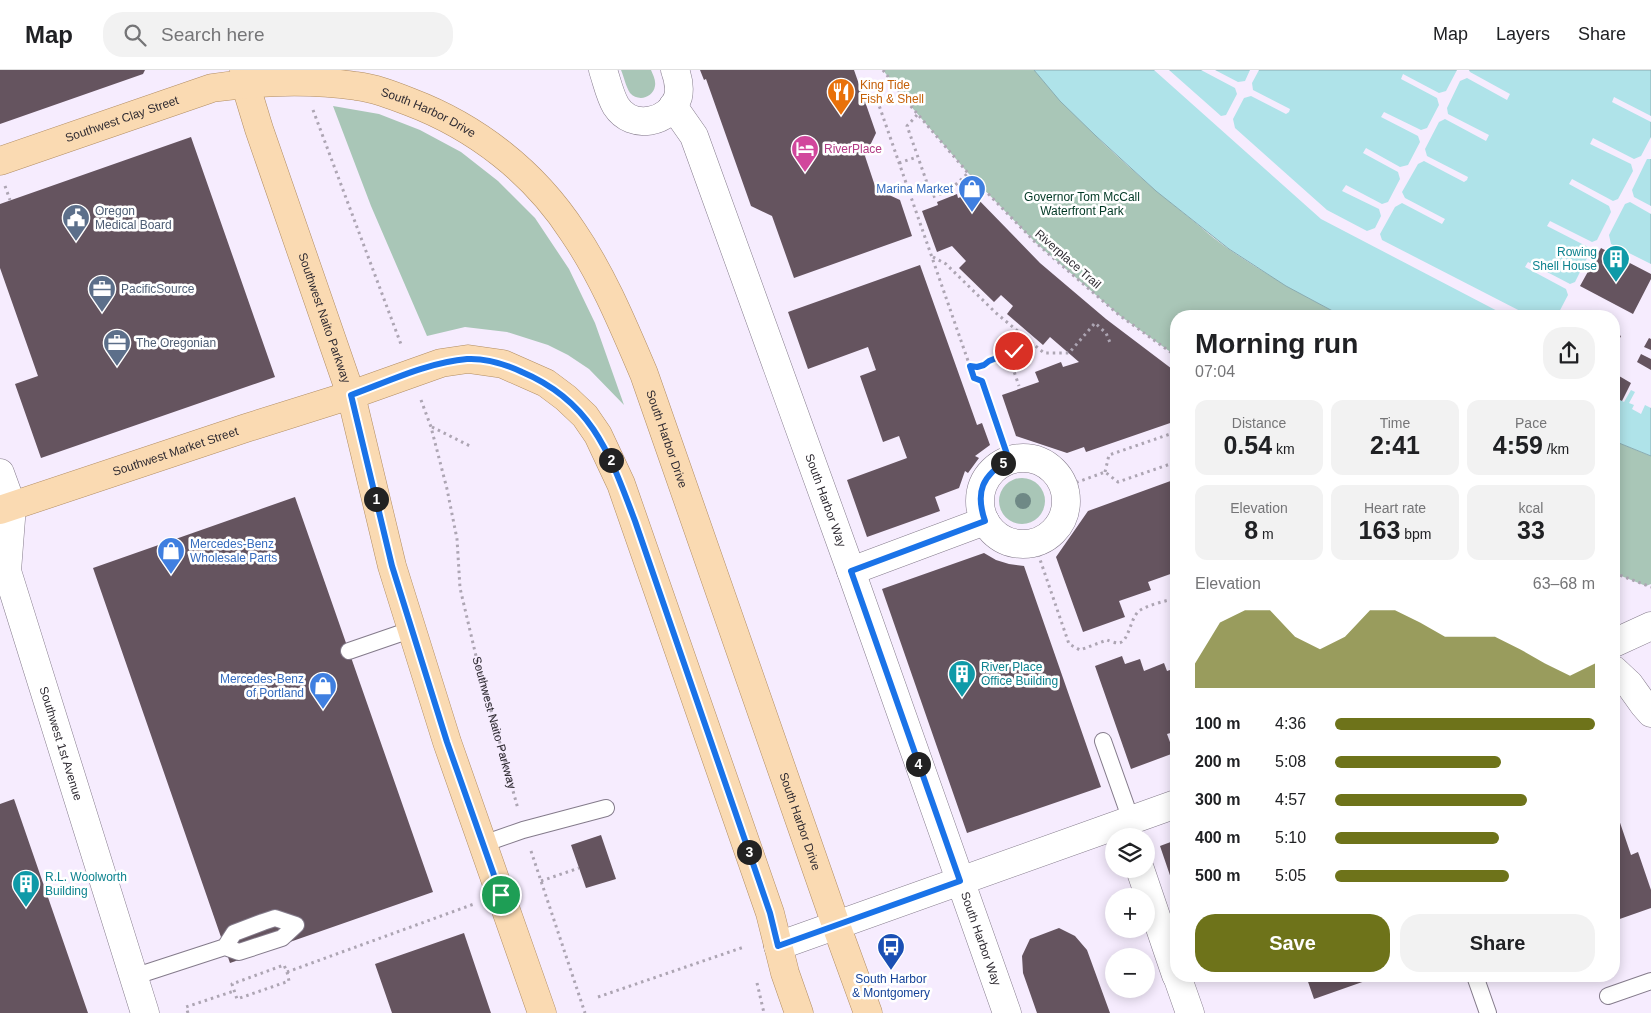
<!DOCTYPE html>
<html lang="en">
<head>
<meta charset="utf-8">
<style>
	:root { --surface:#fff; --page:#f2f2f2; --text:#202124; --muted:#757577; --line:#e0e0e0; --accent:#6e731a }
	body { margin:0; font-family:Helvetica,sans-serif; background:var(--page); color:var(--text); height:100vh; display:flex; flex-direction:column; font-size:19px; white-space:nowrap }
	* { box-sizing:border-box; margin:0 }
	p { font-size:16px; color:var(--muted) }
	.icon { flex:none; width:28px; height:28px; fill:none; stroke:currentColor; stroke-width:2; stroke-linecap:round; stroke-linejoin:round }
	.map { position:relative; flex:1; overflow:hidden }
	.panel { position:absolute; left:1170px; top:240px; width:450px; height:672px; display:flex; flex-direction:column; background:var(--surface); border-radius:20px; box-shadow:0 2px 12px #0003 }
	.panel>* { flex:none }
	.buttons { position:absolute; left:1105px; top:758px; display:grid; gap:10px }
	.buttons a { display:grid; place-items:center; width:50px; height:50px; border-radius:50%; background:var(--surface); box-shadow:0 2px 12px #0003; font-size:25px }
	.pin { position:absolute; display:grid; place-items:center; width:42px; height:42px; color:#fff; margin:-21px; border:2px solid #fff; border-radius:50%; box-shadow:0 1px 5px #0007 }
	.km { position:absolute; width:25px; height:25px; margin:-12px; border-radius:50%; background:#222; color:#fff; font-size:14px; line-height:25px; text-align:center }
	.round { display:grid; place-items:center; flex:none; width:52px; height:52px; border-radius:20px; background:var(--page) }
	.head { display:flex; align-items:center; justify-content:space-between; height:85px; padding:0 25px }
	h1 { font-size:28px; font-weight:600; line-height:38px }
	.metrics { display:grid; grid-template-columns:repeat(3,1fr); gap:8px; height:85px; padding:5px 25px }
	.metrics div { display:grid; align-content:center; border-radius:12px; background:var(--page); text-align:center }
	.metrics b { font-size:25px; font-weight:600 }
	.metrics small { font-size:14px; font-weight:400 }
	.metrics p { font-size:14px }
	.chart { height:140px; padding:10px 25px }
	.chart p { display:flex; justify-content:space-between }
	.chart svg { width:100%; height:90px; margin-top:5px; fill:var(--accent); opacity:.7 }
	.cta { display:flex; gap:10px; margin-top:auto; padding:10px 25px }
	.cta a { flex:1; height:58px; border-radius:20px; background:var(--accent); color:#fff; font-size:20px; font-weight:600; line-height:58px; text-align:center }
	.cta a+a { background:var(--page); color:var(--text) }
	ul { padding:0 25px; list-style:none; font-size:16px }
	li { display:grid; grid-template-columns:80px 60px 1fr; align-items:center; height:38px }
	li i { height:12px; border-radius:6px; background:var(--accent) }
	header { display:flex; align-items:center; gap:30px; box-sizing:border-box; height:70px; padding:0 25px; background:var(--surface); border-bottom:1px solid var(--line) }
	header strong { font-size:24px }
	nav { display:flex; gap:28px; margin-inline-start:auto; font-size:18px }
	.search { width:350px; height:45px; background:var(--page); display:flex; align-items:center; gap:12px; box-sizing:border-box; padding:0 18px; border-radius:20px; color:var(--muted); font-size:19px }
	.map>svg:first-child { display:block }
	.green { fill:#a9c6b7 }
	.water { fill:#afe3e9; stroke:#89acb2 }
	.pier { fill:#f6ecfe }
	.building { fill:#65545f }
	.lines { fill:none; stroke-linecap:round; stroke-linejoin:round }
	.lane-casing { stroke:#847b8b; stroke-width:18 }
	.street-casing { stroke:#847b8b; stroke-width:29 }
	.secondary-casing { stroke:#847b8b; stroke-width:29 }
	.primary-casing { stroke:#b18d63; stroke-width:29 }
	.path { stroke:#ada5b3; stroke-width:3; stroke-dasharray:2.5 4; stroke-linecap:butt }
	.lane { stroke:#fff; stroke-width:16 }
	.street { stroke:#fff; stroke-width:28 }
	.secondary { stroke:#fff; stroke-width:28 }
	.primary { stroke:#fadab2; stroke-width:28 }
	.tree { fill:#6f8986 }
	.route-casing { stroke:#fff; stroke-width:10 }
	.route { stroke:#1a73e8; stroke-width:6 }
	.labels { text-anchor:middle; stroke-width:5; stroke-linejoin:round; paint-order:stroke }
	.food-label { font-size:12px; fill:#c56008; stroke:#fff; text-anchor:start }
	.street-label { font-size:12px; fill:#2f2b32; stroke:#fff }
	.hotel-label { font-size:12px; fill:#b23c85; stroke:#fff; text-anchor:start }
	.shop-label { font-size:12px; fill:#366cbe; stroke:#fff; text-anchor:end }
	.park-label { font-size:12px; fill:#003824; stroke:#fff }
	.service-label { font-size:12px; fill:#4e5e75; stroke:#fff; text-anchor:start }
	.culture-label { font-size:12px; fill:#0d838f; stroke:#fff; text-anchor:start }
	.transit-label { font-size:12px; fill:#164399; stroke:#fff }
</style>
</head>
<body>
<header>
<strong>Map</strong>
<div class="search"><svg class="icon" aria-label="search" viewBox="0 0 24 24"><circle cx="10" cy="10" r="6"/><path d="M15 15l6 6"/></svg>Search here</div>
<nav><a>Map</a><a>Layers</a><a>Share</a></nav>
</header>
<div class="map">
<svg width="1651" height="943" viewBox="0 0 1651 943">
	<rect width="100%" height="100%" fill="#f6ecfe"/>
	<path class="green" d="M 621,0 L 651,0 C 653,5 656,10 655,16 C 653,28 638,32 630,23 C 626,17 624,7 621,0 Z
		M 883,0 L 1034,0 C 1079,53 1131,101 1186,145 C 1200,156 1215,170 1230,180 C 1267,205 1304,226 1342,246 L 1176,246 L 1176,286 L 1119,245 L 1036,173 L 968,103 L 903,27 Z
		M 333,36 L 379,44 L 420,60 L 461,82 L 498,111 L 535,148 L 569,199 L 595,253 L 624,335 L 589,299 L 568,285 L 548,275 L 507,262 L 465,257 L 427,266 L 371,136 Z
		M 1614,371 L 1651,386 L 1651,514 L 1646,516 L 1614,503 Z
		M999 431a23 23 0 1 1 46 0a23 23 0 1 1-46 0Z"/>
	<path class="water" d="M 1034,0 L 1651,0 L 1651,386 L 1614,371 L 1614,246 L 1342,246 L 1286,216 L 1229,179 L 1156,121 L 1096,66 L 1060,31 Z"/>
	<path class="pier" d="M 1154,0 L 1169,0 L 1221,46 L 1226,45 L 1237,24 L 1235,18 L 1201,0 L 1215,0 L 1238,12 L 1245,11 L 1250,0 L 1259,0 L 1252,13 L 1253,20 L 1290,39 L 1289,42 L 1286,44 L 1251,26 L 1244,28 L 1233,49 L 1235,58 L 1327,140 L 1367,161 L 1375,158 L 1381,146 L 1379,139 L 1342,121 L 1346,115 L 1382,134 L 1388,132 L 1400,109 L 1398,102 L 1363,83 L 1366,78 L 1400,97 L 1408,95 L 1420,72 L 1418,66 L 1381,47 L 1384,42 L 1421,60 L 1427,58 L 1439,35 L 1437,28 L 1401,9 L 1403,4 L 1439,23 L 1446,21 L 1457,0 L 1469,0 L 1470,2 L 1510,24 L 1507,30 L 1467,8 L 1460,11 L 1447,38 L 1448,44 L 1489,65 L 1486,71 L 1445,49 L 1439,52 L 1425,79 L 1427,86 L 1468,107 L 1467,110 L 1464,112 L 1424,91 L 1418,94 L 1402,122 L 1405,128 L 1445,149 L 1442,154 L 1402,133 L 1395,137 L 1380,164 L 1382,170 L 1530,246 L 1507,246 L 1321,149 Z
		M 1614,27 L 1651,46 L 1651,52 L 1612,32 Z
		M 1651,67 L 1651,89 L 1647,89 L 1632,120 L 1634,127 L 1651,136 L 1651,144 L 1630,132 L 1625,134 L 1609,165 L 1611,174 L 1651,194 L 1651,338 L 1645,335 L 1641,344 L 1632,339 L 1634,335 L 1629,333 L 1635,322 L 1631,320 L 1624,332 L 1614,326 L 1614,246 L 1557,246 L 1568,225 L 1566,219 L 1525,197 L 1528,192 L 1570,214 L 1575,212 L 1589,184 L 1588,177 L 1547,156 L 1550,151 L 1592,172 L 1597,170 L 1611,142 L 1609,136 L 1569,114 L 1572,109 L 1613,131 L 1618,129 L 1633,101 L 1631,94 L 1590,74 L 1593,68 L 1634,89 L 1641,86 Z"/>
	<path class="building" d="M 0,0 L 145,0 L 143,4 L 0,54 Z
		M 700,0 L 854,0 L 876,63 L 865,86 L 876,119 L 900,130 L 912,166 L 794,208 L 772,146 L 751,136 L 706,9 L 704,10 Z
		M 191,67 L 275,307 L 41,388 L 15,314 L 38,306 L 0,198 L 0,134 Z
		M 972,123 L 1040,193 L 1106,249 L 1176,302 L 1176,351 L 1086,382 L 1084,377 L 1067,383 L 1016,366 L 1002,325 L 1039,312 L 1035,302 L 1061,292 L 1063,297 L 1079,292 L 1050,267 L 1043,275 L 1007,244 L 1013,236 L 1001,225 L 994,232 L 959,198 L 966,191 L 952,176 L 937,182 L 922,141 L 938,135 L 937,132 L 957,124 L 958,128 Z
		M 1601,178 L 1651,204 L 1651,209 L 1633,244 L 1580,216 Z
		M 920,195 L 977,355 L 982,353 L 990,375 L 975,386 L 979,388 L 968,403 L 965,401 L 959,418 L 935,427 L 940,441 L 867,467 L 847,410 L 907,388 L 899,366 L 883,372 L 860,306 L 876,300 L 868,277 L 808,299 L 788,242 Z
		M 1614,262 L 1621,266 L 1614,280 Z
		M 1649,268 L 1651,269 L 1651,280 L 1644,277 Z
		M 1641,284 L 1651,289 L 1651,300 L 1637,292 Z
		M 1614,303 L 1631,313 L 1622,331 L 1614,327 Z
		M 1176,409 L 1176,502 L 1148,512 L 1151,520 L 1119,531 L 1125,547 L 1083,562 L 1056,487 L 1088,441 Z
		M 295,427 L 433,822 L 230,893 L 93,498 Z
		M 984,483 L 996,490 L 1009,494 L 1024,496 L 1101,717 L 967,763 L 882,519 Z
		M 1122,586 L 1125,594 L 1140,589 L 1144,601 L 1164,593 L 1167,601 L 1176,598 L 1176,668 L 1174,662 L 1167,664 L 1174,683 L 1131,699 L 1095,596 Z
		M 14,729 L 33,784 L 88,943 L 0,943 L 0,734 Z
		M 1614,735 L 1631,785 L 1638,782 L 1651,820 L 1651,838 L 1614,851 Z
		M 601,765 L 616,809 L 586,818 L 571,775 Z
		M 1176,770 L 1176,823 L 1160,776 Z
		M 1059,858 L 1075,866 L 1087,880 L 1110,943 L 1037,943 L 1023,903 L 1022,886 L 1030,869 Z
		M 464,863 L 491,943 L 392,943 L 375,894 Z
		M 1306,906 L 1366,906 L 1368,910 L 1314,929 Z"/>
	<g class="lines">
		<defs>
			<path id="lane" d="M 349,581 L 413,559
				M 1103,671 L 1131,750
				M 483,774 L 523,760 L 606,738
				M 1475,906 L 1488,943
				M 133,907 L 225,877 L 234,863 L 263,852 L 275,848 L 296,855 L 282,868 L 239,882 L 225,877
				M 1608,926 L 1651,911"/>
			<g id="street">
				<path d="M 603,0 C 607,12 610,26 616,36 C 632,61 670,53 678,27 C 680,18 678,8 675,0"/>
				<path id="s2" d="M 673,36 L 694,66 L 851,501 L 1007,943"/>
				<circle cx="1023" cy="431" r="43"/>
				<path d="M 851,501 L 985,451"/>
				<path d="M 1140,799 L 1176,905"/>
				<path d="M 1177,906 L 1190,943"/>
			</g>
			<g id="secondary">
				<path id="s3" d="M 0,403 L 12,436 L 7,501 L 145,943"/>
				<path d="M 1614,573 L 1651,556"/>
				<path d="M 1614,600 L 1629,614 L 1644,635 L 1651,643"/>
				<path d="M 778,876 L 1176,734"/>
			</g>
			<g id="primary">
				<path id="s4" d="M 244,0 L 245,13 L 259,59 L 351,325 L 392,496 L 447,672 L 542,943"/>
				<path id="s5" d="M 0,91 L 212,18 C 260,11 308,9 356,16 C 374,18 392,25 410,32 C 476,57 534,102 573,162 C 603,206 623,255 644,304 L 836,855 L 868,943"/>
				<path id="s6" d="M 0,440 L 246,358 L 351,325 L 441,293 L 468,289 L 503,294 L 546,313 L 566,328 L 585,346 L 598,365 L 621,414 L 770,843 L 785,903 L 799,943"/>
			</g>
		</defs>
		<use href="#lane" class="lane-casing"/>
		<use href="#street" class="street-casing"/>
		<use href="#secondary" class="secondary-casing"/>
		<use href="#primary" class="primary-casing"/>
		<g class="path">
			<path d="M 883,0 L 903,27 L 968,103 L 1036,173 L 1119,245 L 1176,286"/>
			<path d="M 873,18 L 974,308 L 982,311 L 1009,390"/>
			<path d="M 313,40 L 402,277"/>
			<path d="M 917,45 L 907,56 L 932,127 L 949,121 L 968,103"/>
			<path d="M 899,93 L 917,87"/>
			<path d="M 5,116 L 10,130"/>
			<path d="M 933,187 L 946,194 L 996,243 L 1044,283 L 1069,283 L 1095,253 L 1106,263 L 1111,275"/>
			<path d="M 1008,284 L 1019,316"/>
			<path d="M 971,296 L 977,297 L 984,295 L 989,291 L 1014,281 L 1029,271"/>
			<path id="s1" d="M 421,330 L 431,357 L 447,419 L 457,469 L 460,518 L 476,586 L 518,739"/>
			<path d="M 432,357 L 472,377"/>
			<path d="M 1105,402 L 1109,385 L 1176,362"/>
			<path d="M 1064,417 L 1105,402 L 1118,412 L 1176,392"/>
			<path d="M 1034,472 L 1069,574 L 1080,580 L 1107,570 C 1110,571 1115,573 1118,573 C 1129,573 1130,548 1139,541 C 1147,535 1166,531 1176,528"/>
			<path d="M 1614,503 L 1651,517"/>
			<path d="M 531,781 L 585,943"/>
			<path d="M 541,811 L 579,798"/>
			<path d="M 287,902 L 289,911 L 237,929 L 232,914 L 284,895 L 287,902 L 474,834"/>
			<path d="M 757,913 L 764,943"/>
			<path d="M 598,927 L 744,877"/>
			<path d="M 188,943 L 186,937 L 234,921"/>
		</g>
		<use href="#lane" class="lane"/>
		<use href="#street" class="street"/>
		<use href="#secondary" class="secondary"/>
		<use href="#primary" class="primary"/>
	</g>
	<circle class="tree" cx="1023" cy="431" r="8"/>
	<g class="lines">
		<defs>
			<path id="route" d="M 501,825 L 447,672 L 392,496 L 351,325 C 387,312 429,292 467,289 C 486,288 505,294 522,302 C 593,332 610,385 635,451 L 770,843 L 778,876 L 960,811 L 851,501 L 985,451 C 975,422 982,405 1009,390 L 982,311 L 974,308 L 970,296 L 977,297 L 984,295 L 989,291 L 1014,281"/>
		</defs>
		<use href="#route" class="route-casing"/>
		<use href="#route" class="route"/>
	</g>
	<defs>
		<symbol id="restaurant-pin" viewBox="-11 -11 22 30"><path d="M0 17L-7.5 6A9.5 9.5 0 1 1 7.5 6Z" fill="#e8710a" stroke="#fff"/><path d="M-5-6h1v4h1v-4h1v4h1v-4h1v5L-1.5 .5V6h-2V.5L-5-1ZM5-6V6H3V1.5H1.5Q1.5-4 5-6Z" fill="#fff"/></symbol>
		<symbol id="hotel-pin" viewBox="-11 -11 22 30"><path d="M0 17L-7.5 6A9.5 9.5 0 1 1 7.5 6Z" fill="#d1479c" stroke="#fff"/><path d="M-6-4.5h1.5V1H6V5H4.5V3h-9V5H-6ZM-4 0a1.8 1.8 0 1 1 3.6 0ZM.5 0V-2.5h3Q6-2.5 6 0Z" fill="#fff"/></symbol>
		<symbol id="shop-pin" viewBox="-11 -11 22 30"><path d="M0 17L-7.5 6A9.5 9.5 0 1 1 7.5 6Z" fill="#3f7fe0" stroke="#fff"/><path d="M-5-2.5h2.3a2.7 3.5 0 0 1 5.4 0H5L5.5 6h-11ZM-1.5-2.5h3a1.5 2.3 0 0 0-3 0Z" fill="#fff"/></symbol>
		<symbol id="civic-pin" viewBox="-11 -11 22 30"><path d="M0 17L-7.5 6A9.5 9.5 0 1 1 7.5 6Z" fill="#5c6f8a" stroke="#fff"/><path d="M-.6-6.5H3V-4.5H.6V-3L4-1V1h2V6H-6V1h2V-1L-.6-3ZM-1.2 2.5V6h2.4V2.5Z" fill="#fff"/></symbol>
		<symbol id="building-pin" viewBox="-11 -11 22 30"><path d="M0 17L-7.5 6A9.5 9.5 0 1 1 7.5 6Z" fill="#0f9aa8" stroke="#fff"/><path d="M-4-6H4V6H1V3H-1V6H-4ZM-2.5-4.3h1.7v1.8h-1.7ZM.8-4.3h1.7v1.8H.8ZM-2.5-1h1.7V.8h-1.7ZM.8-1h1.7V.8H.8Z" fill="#fff"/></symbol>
		<symbol id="office-pin" viewBox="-11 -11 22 30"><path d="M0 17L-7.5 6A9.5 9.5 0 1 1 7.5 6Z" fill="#5c6f8a" stroke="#fff"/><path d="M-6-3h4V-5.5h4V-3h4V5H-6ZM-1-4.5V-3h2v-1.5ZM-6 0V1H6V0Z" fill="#fff"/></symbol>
		<symbol id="bus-pin" viewBox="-11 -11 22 30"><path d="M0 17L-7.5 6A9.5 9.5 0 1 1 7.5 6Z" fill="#1a4fb4" stroke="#fff"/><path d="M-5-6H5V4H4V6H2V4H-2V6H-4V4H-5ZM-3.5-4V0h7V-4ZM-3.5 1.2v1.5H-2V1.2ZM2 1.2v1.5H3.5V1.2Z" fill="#fff"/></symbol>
	</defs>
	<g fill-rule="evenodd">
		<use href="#restaurant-pin" x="825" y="6" width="32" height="43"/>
		<use href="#hotel-pin" x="789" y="63" width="32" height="43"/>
		<use href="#shop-pin" x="956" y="103" width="32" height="43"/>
		<use href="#civic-pin" x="60" y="132" width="32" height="43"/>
		<use href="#building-pin" x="1600" y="173" width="32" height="43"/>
		<use href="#office-pin" x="86" y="203" width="32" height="43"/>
		<use href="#office-pin" x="101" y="257" width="32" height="43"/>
		<use href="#shop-pin" x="155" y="465" width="32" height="43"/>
		<use href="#building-pin" x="946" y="588" width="32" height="43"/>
		<use href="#shop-pin" x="307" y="600" width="32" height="43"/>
		<use href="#building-pin" x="10" y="798" width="32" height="43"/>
		<use href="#bus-pin" x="875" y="861" width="32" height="43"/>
	</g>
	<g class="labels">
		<g class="food-label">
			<text x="860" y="19">King Tide<tspan x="860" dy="14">Fish &amp; Shell</tspan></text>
		</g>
		<g class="street-label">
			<text dy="4" stroke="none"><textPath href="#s5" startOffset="446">South Harbor Drive</textPath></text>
			<text dy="4" stroke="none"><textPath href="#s5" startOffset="129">Southwest Clay Street</textPath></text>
			<text transform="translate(1068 189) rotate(41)" y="4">Riverplace Trail</text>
			<text dy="4" stroke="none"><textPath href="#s4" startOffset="261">Southwest Naito Parkway</textPath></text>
			<text dy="4" stroke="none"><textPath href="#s5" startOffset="865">South Harbor Drive</textPath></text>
			<text dy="4" stroke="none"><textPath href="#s6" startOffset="185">Southwest Market Street</textPath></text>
			<text dy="4" stroke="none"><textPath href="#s2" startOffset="424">South Harbor Way</textPath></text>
			<text dy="4" stroke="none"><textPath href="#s1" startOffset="332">Southwest Naito Parkway</textPath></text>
			<text dy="4" stroke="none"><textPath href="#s3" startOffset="281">Southwest 1st Avenue</textPath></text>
			<text dy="4" stroke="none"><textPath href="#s5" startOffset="1270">South Harbor Drive</textPath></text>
			<text dy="4" stroke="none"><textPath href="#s2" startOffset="889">South Harbor Way</textPath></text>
		</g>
		<g class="hotel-label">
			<text x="824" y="83">RiverPlace</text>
		</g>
		<g class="shop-label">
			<text x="953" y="123">Marina Market</text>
			<text x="190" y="478" text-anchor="start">Mercedes-Benz<tspan x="190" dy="14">Wholesale Parts</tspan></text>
			<text x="304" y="613">Mercedes-Benz<tspan x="304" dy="14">of Portland</tspan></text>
		</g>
		<g class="park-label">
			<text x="1082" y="131">Governor Tom McCall<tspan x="1082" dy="14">Waterfront Park</tspan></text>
		</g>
		<g class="service-label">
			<text x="95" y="145">Oregon<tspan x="95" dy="14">Medical Board</tspan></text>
			<text x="121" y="223">PacificSource</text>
			<text x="136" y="277">The Oregonian</text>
		</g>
		<g class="culture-label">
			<text x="1597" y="186" text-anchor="end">Rowing<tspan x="1597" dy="14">Shell House</tspan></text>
			<text x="981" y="601">River Place<tspan x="981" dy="14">Office Building</tspan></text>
			<text x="45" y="811">R.L. Woolworth<tspan x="45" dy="14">Building</tspan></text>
		</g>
		<g class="transit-label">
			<text x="891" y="913">South Harbor<tspan x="891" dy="14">&amp; Montgomery</tspan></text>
		</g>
	</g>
</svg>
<div class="buttons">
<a><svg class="icon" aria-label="layers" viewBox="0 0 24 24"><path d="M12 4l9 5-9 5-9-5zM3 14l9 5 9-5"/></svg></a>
<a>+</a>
<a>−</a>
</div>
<div class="pin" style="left:501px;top:825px;background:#1e9e55"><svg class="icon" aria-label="arrive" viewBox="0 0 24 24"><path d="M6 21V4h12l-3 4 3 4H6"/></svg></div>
<div class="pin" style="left:1014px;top:281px;background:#d93025"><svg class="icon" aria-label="check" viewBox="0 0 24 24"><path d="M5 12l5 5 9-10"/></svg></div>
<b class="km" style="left:376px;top:429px">1</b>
<b class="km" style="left:611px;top:390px">2</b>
<b class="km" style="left:749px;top:782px">3</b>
<b class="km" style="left:918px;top:694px">4</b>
<b class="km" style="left:1003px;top:393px">5</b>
<section class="panel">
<div class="head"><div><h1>Morning run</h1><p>07:04</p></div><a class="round"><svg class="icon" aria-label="share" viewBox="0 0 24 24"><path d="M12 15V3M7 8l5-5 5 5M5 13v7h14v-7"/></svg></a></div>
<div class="metrics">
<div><p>Distance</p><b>0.54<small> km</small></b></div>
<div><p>Time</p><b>2:41</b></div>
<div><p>Pace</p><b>4:59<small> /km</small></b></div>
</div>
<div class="metrics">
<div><p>Elevation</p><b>8<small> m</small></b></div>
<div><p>Heart rate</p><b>163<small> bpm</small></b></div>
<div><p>kcal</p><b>33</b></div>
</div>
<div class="chart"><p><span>Elevation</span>63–68 m</p>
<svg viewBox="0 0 160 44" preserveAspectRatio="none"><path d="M0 44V32L10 12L20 6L30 6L40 19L50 25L60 19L70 6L80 6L90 12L100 19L110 19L120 19L130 25L140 32L150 38L160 32V44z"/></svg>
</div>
<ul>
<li><b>100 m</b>4:36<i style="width:100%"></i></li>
<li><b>200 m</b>5:08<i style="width:64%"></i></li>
<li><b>300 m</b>4:57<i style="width:74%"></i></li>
<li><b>400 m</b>5:10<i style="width:63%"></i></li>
<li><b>500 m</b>5:05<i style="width:67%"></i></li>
</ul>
<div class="cta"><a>Save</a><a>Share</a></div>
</section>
</div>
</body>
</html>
